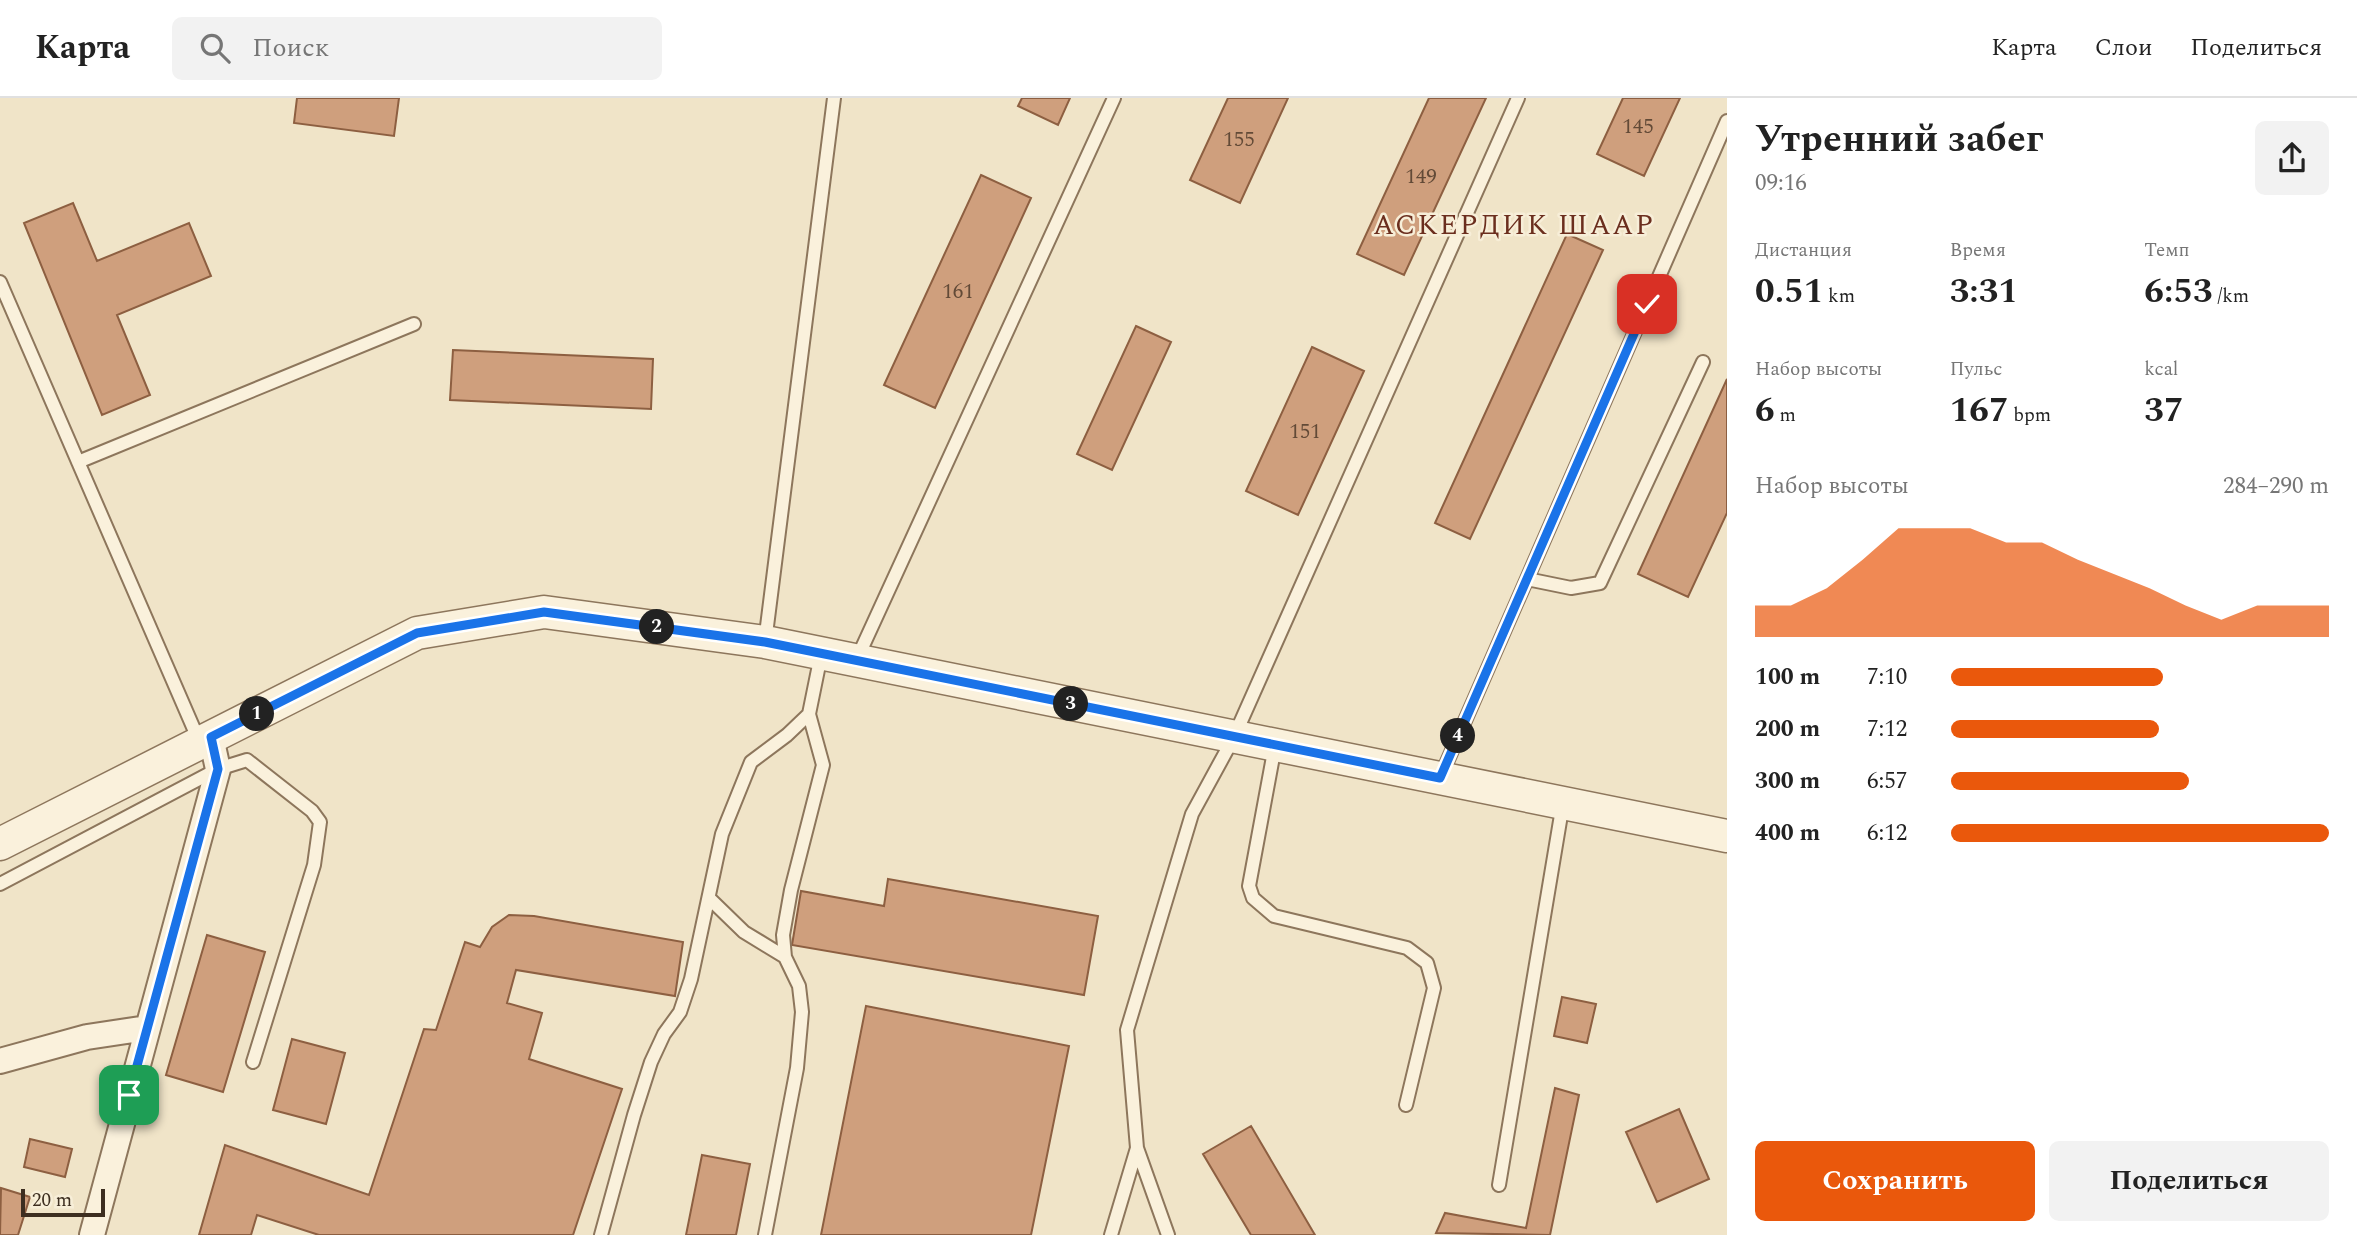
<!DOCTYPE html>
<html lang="ru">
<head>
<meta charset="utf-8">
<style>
	:root { --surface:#fff; --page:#f2f2f2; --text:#222; --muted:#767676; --line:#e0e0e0; --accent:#ea580c }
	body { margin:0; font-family:Spectral,serif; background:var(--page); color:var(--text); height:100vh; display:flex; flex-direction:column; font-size:26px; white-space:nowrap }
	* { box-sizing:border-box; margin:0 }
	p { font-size:23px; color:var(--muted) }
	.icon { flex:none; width:38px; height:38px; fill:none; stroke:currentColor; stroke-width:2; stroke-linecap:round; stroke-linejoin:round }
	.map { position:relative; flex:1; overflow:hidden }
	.side { display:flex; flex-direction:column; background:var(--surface); width:630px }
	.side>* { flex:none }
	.scale { position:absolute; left:21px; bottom:18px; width:84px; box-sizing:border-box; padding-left:7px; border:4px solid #3d2e20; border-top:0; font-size:19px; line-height:24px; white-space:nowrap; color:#3d2e20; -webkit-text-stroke:5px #f7eed8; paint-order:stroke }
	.pin { position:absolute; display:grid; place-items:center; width:60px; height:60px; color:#fff; margin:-30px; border-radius:14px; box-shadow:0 4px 10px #0006 }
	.km { position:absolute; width:35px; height:35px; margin:-18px; border-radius:50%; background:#222; color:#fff; font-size:19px; line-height:35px; text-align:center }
	.round { display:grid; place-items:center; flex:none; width:74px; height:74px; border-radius:10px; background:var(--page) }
	.head { display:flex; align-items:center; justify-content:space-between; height:119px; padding:0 28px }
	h1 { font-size:38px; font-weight:700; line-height:52px }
	.metrics { display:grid; grid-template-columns:repeat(3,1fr); gap:10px; height:119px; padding:7px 28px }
	.metrics div { display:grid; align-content:center }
	.metrics b { font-size:35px; font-weight:700 }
	.metrics small { font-size:19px; font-weight:400 }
	.metrics p { font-size:19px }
	.chart { height:196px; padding:14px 28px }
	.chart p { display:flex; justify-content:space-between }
	.chart svg { width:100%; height:126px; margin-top:7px; fill:var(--accent); opacity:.7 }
	.button { display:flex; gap:14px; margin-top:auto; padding:14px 28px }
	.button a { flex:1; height:80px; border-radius:10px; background:var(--accent); color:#fff; font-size:28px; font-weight:700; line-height:80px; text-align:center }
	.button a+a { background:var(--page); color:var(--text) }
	ul { padding:0 28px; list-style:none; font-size:23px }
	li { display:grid; grid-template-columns:112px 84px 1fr; align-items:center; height:52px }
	li i { height:18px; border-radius:9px; background:var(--accent) }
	header { display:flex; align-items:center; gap:42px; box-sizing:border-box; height:98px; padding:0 35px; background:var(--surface); border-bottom:2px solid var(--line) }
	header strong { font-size:33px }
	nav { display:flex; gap:38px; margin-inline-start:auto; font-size:24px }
	.search { width:490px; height:63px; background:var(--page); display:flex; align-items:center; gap:18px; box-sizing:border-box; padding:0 24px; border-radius:10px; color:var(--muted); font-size:26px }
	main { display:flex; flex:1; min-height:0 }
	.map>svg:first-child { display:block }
	.building { fill:#cf9f7d; stroke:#8d5f41; stroke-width:2 }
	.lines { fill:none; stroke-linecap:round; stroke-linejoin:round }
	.service-casing { stroke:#8d765c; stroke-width:16 }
	.minor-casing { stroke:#8d765c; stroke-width:28 }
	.tertiary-casing { stroke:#8d765c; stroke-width:35 }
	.service { stroke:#faf1dc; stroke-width:12 }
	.minor { stroke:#faf1dc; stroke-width:24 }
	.tertiary { stroke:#faf1dc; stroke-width:32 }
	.route-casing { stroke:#fff; stroke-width:14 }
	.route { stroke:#1a73e8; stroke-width:9 }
	.labels { text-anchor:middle; stroke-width:5; stroke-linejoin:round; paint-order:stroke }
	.number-label { font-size:21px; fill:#624a37 }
	.quarter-label { font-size:28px; letter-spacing:2px; fill:#6b2e1e; stroke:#f7eed8 }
</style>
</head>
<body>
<header>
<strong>Карта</strong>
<div class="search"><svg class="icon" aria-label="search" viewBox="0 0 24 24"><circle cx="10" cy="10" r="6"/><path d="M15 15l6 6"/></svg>Поиск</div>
<nav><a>Карта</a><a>Слои</a><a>Поделиться</a></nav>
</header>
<main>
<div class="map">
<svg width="1727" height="1137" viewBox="0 0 1727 1137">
	<rect width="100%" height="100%" fill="#f0e4c8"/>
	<path class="building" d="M 297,0 L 399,0 L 394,38 L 294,25 Z
		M 1022,0 L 1070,0 L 1058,27 L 1018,8 Z
		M 1228,0 L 1288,0 L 1240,105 L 1190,82 Z
		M 1429,0 L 1486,0 L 1404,177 L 1357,156 Z
		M 1623,0 L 1680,0 L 1644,78 L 1597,56 Z
		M 981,77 L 1031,100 L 935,310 L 884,287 Z
		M 73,105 L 97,163 L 189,125 L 211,178 L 117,217 L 150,297 L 102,317 L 24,125 Z
		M 1567,136 L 1603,152 L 1470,441 L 1435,425 Z
		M 1136,228 L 1171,244 L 1112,372 L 1077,356 Z
		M 1312,249 L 1364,273 L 1298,417 L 1246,393 Z
		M 453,252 L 653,261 L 651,311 L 450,302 Z
		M 1727,281 L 1727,415 L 1688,499 L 1638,476 Z
		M 888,781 L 1098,818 L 1084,897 L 792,847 L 801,793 L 884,808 Z
		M 509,817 L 534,818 L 683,844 L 675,898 L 516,872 L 507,905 L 542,915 L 529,961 L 622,991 L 573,1137 L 319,1137 L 257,1117 L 251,1137 L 199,1137 L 225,1047 L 369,1097 L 424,931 L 436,932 L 465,844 L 480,849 L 492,829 Z
		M 207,837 L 265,854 L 223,994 L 166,977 Z
		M 1562,899 L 1596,906 L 1587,945 L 1554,938 Z
		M 866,908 L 1069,948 L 1031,1137 L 821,1137 Z
		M 292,941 L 345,955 L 326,1026 L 273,1012 Z
		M 1555,990 L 1579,997 L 1550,1137 L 1436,1135 L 1445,1115 L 1526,1130 Z
		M 1679,1011 L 1709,1081 L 1657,1104 L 1626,1034 Z
		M 1251,1028 L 1315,1137 L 1251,1137 L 1203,1056 Z
		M 30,1041 L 72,1051 L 65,1079 L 24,1069 Z
		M 702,1057 L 750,1066 L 736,1137 L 686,1137 Z
		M 1,1090 L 30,1099 L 18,1137 L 0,1137 Z"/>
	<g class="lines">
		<defs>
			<path id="service" d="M 0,184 L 200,645
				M 78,364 L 414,226
				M 1527,481 L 1571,490 L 1600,485 L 1703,264
				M 765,544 L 834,0
				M 856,563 L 1114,0
				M 1275,648 L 1249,788 L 1253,800 L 1274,818 L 1407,850 L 1427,865 L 1434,890 L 1406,1007
				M 1440,680 L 1727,23
				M 0,786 L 218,671 L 247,662 L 312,713 L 320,724 L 314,767 L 253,964
				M 709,800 L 744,834 L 785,859
				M 1499,1087 L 1563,705
				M 601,1137 L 634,1017 L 651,964 L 664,936 L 680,914 L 691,881 L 722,736 L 751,664 L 787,637 L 809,616 L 821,557
				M 765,1137 L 797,970 L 802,914 L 799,888 L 785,859 L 783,837 L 791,792 L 823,667 L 809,616
				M 1111,1137 L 1137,1050
				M 1168,1137 L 1137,1050 L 1127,932 L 1192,716 L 1234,639 L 1518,0"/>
			<path id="minor" d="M 0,963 L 87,939 L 147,930
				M 92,1137 L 218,671 L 211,639"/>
			<path id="tertiary" d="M 0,746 L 417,535 L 544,514 L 765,544 L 1727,738"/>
		</defs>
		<use href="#service" class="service-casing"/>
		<use href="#minor" class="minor-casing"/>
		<use href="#tertiary" class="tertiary-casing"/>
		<use href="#service" class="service"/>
		<use href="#minor" class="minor"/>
		<use href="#tertiary" class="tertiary"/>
	</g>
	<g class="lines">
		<defs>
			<path id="route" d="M 129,997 L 218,671 L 211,639 L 417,535 L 544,514 L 765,544 L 1440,680 L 1647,206"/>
		</defs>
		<use href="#route" class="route-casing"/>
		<use href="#route" class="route"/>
	</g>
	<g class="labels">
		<g class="number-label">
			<text x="1638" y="35">145</text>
			<text x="1239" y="48">155</text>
			<text x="1421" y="85">149</text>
			<text x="958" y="200">161</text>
			<text x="1305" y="340">151</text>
		</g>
		<g class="quarter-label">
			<text x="1514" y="136">АСКЕРДИК ШААР</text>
		</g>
	</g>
</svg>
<div class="scale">20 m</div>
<div class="pin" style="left:129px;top:997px;background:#1e9e55"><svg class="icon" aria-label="arrive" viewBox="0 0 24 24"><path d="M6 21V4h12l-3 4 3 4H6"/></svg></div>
<div class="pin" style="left:1647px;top:206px;background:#d93025"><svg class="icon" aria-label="check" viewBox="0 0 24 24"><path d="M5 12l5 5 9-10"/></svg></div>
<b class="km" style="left:257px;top:616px">1</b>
<b class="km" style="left:657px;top:529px">2</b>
<b class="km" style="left:1071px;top:606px">3</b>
<b class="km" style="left:1458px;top:638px">4</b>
</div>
<section class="side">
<div class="head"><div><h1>Утренний забег</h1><p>09:16</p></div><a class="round"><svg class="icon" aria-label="share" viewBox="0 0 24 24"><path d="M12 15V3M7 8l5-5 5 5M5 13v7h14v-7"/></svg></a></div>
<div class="metrics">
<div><p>Дистанция</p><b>0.51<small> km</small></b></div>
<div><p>Время</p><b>3:31</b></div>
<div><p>Темп</p><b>6:53<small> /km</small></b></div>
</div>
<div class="metrics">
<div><p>Набор высоты</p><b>6<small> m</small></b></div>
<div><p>Пульс</p><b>167<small> bpm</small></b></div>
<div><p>kcal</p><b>37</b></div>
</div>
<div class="chart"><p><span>Набор высоты</span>284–290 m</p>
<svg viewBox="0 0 160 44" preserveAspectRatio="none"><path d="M0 44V33L10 33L20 27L30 17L40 6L50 6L60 6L70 11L80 11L90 17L100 22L110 27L120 33L130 38L140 33L150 33L160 33V44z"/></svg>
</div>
<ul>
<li><b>100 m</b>7:10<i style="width:56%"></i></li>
<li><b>200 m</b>7:12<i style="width:55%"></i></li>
<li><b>300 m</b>6:57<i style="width:63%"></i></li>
<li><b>400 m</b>6:12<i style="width:100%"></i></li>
</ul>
<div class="button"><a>Сохранить</a><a>Поделиться</a></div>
</section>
</main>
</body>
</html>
